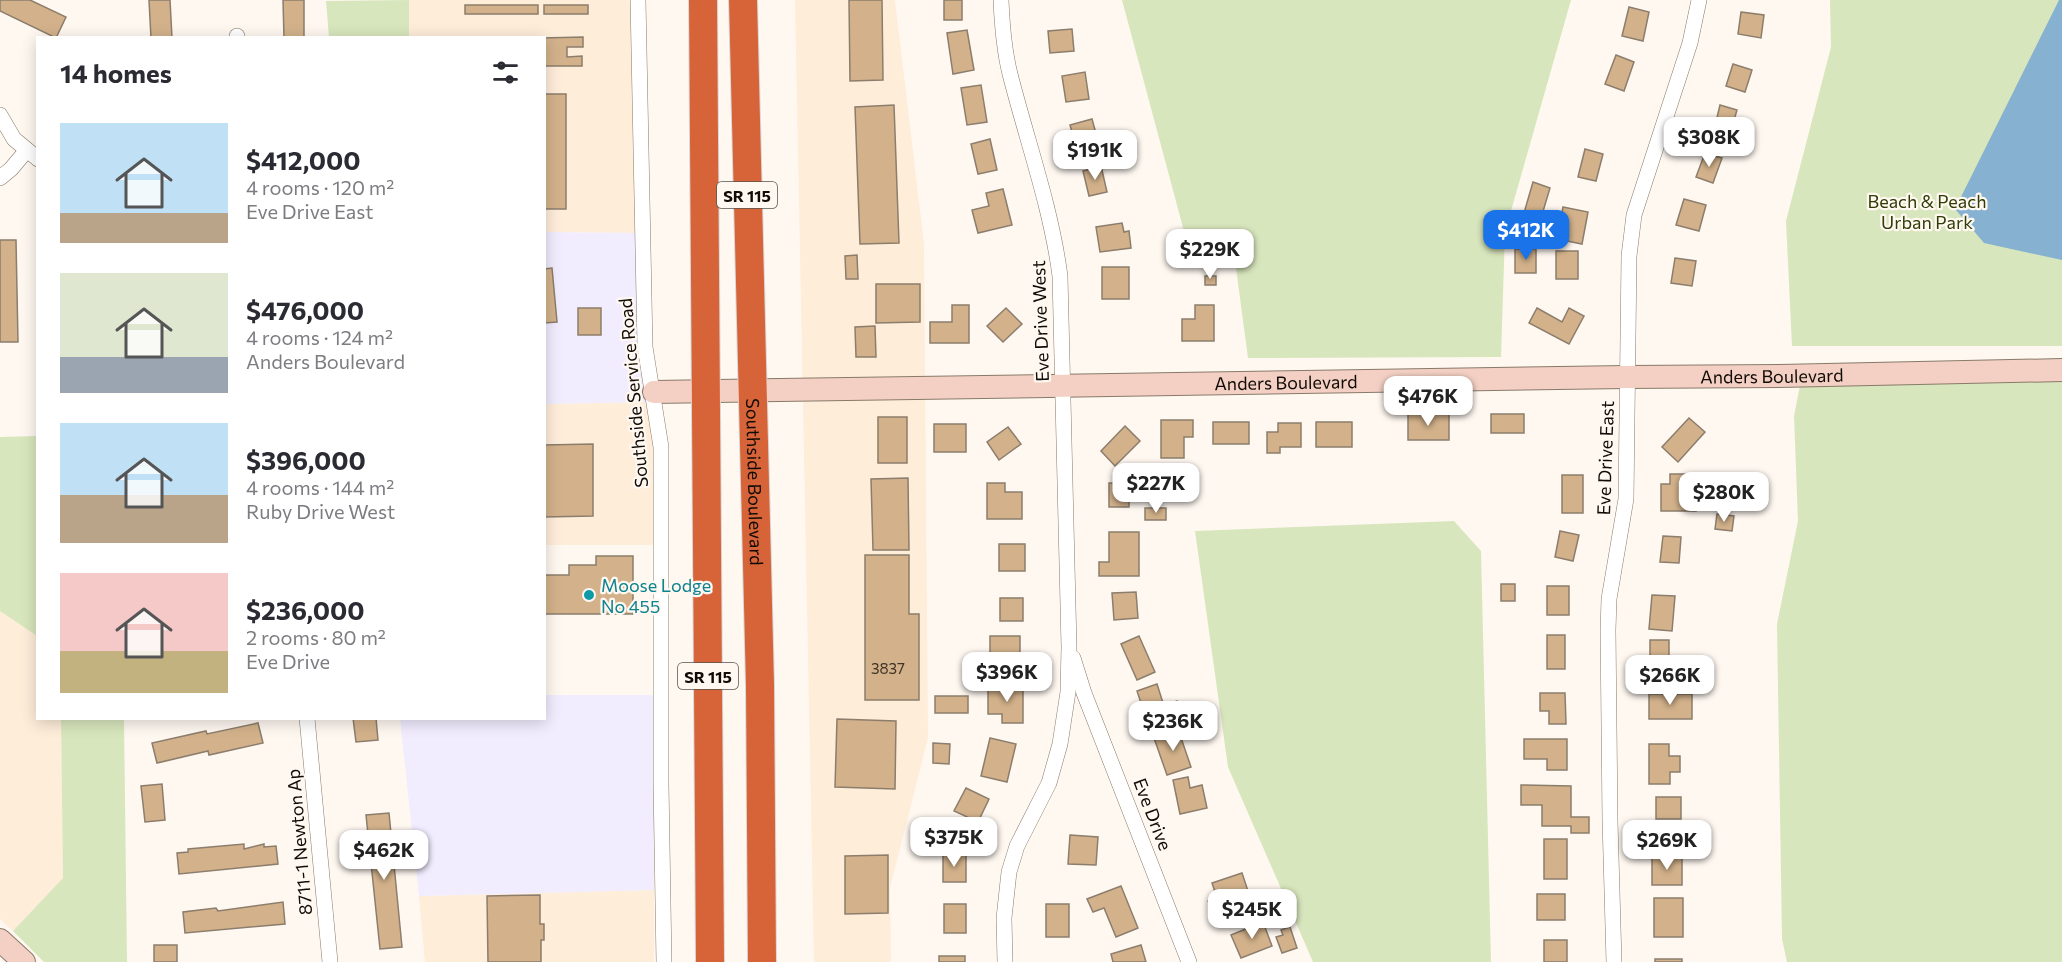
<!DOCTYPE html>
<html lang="en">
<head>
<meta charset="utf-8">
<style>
	:root { --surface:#fff; --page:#f2f2f3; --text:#2b2b33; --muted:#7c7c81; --accent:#1a73e8 }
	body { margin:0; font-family:Commissioner,sans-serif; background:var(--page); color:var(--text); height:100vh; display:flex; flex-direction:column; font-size:22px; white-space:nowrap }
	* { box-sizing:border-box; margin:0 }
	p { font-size:20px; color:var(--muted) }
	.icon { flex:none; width:33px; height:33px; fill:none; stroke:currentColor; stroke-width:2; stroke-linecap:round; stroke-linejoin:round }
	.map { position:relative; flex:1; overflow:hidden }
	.drawer { position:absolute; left:36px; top:36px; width:510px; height:684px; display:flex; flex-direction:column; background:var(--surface); border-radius:0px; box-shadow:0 3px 15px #0003 }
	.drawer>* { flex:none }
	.price { position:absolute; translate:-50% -51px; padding:0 14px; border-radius:12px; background:#fff; color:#222; font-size:20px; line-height:39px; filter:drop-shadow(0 2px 3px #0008) }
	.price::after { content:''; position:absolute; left:50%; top:36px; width:18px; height:14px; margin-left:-9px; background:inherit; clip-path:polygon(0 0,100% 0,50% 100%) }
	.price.selected { background:var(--accent); color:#fff }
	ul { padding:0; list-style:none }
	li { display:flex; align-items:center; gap:18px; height:150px; padding:0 24px }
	li span { display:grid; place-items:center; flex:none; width:168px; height:120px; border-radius:0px; color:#555 }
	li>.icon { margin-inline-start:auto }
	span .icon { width:72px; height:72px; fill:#fffc; stroke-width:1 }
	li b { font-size:26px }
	h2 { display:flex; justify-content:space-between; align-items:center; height:72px; padding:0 24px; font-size:26px }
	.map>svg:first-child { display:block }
	.built { fill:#feedd9 }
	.industrial { fill:#f1ecfe }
	.green { fill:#d8e6bd }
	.water { fill:#87b1d1 }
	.building { fill:#d3b28b; stroke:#8c7d6c; stroke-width:1.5 }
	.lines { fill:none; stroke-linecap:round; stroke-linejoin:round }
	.street-casing { stroke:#887a69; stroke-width:16 }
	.secondary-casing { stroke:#887a69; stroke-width:24 }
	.highway-casing { stroke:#d9d8d7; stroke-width:30 }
	.street { stroke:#fff; stroke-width:15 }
	.secondary { stroke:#f3d0c3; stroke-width:22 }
	.highway { stroke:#d76338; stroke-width:28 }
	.culture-dot { fill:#0f9aa8; stroke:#fff8f1; stroke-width:2 }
	.labels { text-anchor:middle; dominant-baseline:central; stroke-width:4.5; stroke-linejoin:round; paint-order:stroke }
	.number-label { font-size:15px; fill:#413527 }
	.shield { fill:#fff8f1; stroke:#58524c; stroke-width:1.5 }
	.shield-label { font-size:16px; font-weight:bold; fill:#100b06 }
	.park-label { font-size:18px; fill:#2f3c06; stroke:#fff8f1 }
	.street-label { font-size:18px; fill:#100b06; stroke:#fff8f1 }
	.culture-label { font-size:18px; fill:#0d838f; stroke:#fff8f1; text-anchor:start }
</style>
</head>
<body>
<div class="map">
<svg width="2062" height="962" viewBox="0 0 2062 962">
	<rect width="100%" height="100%" fill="#fff8f1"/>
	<g class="built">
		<polygon points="409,0 636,0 637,233 545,232 544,38 409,37"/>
		<polygon points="795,0 895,0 924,244 928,738 890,888 891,962 814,962"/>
		<polygon points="646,402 653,444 653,545 545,545 544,404"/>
		<polygon points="0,611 37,636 38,718 61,719 63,878 13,931 0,919"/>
		<polygon points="654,890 654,962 425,962 419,896"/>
	</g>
	<g class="industrial">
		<polygon points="544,232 637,233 646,402 545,404"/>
		<polygon points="545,695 654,695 654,890 419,896 400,719 544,718"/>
	</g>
	<g class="green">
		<polygon points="409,0 409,37 329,37 326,1"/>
		<polygon points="1122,0 1571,0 1505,232 1501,357 1248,358 1232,238 1185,235"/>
		<polygon points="1830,0 2062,0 2062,346 1792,346 1786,221 1831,47"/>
		<polygon points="2062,380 2062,962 1787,962 1782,939 1777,624 1798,521 1794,416 1800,385"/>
		<polygon points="37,436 38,436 37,636 0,611 0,437"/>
		<polygon points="1454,521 1481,551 1491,962 1313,962 1228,767 1195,531"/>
		<polygon points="61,719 124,719 127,962 44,962 13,931 63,878"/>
	</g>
	<polygon class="water" points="2059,0 2062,0 2062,260 1984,243 1955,209"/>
	<g class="building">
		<polygon points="0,0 30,0 66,17 56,38 0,11"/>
		<polygon points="149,0 170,0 172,38 151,38"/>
		<polygon points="283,0 304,0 304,38 284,38"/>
		<polygon points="849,0 882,0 883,80 850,81"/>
		<rect x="944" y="0" width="18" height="20"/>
		<rect x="465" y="5" width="73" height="9"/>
		<rect x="544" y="5" width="44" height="9"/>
		<polygon points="1629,7 1649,12 1643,41 1622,36"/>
		<polygon points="1741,12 1764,15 1761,38 1738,34"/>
		<polygon points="1072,29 1074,51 1050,53 1048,31"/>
		<polygon points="967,30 974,70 953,74 947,33"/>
		<polygon points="583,37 583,47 567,47 567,57 582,56 582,66 544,66 544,38 541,38"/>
		<polygon points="1616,55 1634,62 1624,91 1605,84"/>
		<polygon points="1733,64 1752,70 1745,92 1726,86"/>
		<polygon points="1085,72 1089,99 1066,102 1062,76"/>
		<polygon points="981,85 987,122 967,125 961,88"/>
		<rect x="544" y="94" width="22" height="115"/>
		<polygon points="894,105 899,243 860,244 855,107"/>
		<polygon points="1720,105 1737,110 1730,134 1714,130"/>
		<polygon points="1092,119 1097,137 1075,143 1070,125"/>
		<polygon points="990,139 997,170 978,174 971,144"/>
		<polygon points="1585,149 1603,154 1596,181 1578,177"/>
		<polygon points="1705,153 1722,158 1713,183 1696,177"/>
		<polygon points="1101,166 1107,192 1089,196 1083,171"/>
		<polygon points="1533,182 1550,188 1541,218 1524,213"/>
		<polygon points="1003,189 1012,225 978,233 972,210 989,206 986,193"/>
		<polygon points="1684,199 1706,205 1699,231 1676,225"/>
		<polygon points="1563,207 1588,212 1582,244 1557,239"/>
		<polygon points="1122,223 1124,232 1129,231 1131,248 1100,252 1096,227"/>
		<polygon points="0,240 16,240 18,342 0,342"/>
		<rect x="1515" y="249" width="21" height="24"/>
		<rect x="1556" y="251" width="22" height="28"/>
		<polygon points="857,255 858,279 846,279 845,256"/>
		<polygon points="1675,258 1696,261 1692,286 1671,283"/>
		<rect x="1102" y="267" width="27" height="32"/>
		<polygon points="552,268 557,322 544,323 544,269"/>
		<rect x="1205" y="276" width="11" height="9"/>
		<polygon points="876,284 920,284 920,322 876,323"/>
		<polygon points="952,305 969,305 969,343 930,343 930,322 952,322"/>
		<polygon points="1195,305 1214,305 1214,341 1182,341 1182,319 1195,319"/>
		<rect x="578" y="308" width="23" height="27"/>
		<polygon points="1006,308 1022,324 1003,342 987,326"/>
		<polygon points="1537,308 1562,322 1569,308 1584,316 1569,344 1529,323"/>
		<polygon points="875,326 876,357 856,357 855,327"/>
		<rect x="1408" y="414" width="41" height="26"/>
		<rect x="1491" y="414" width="33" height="19"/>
		<rect x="878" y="417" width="29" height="46"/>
		<polygon points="1689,418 1705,432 1678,462 1662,447"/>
		<polygon points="1161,420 1193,420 1193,437 1184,437 1184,458 1161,458"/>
		<rect x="1213" y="422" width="36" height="22"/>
		<rect x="1316" y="422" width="36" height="25"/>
		<polygon points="1278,423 1301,423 1301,447 1280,447 1280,453 1267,453 1267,432 1278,432"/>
		<rect x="934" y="424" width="32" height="28"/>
		<polygon points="1125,426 1140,441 1115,466 1101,451"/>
		<polygon points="1008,427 1021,444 999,460 987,442"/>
		<polygon points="593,444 593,516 544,517 544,445"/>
		<polygon points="1670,474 1707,474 1707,491 1696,491 1696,511 1661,511 1661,484 1670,484"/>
		<rect x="1562" y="475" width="21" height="38"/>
		<polygon points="908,478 909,550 873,550 871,479"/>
		<polygon points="987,483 1005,483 1005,492 1022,492 1022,519 987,519"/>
		<rect x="1109" y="483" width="20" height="24"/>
		<rect x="1145" y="508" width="21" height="12"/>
		<polygon points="1717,514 1734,516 1732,531 1715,529"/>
		<polygon points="1560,531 1579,535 1573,561 1555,557"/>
		<polygon points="1109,532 1139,532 1139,576 1099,576 1099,562 1109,562"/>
		<polygon points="1663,536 1681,537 1679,563 1660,562"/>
		<rect x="999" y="544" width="26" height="27"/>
		<polygon points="865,555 909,555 909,614 919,614 919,700 865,700"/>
		<polygon points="596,556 633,556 633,614 544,614 544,575 569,575 569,565 596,565"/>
		<rect x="1501" y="584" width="14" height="17"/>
		<rect x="1547" y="586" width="22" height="29"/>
		<polygon points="1136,592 1138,618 1114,620 1112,593"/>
		<polygon points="1652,595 1675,596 1672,631 1649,629"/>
		<rect x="1000" y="598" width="23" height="23"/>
		<rect x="1547" y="635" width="18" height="34"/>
		<rect x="990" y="636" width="30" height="35"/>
		<polygon points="1139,636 1155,672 1137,680 1121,644"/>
		<rect x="1650" y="640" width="19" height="30"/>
		<polygon points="1157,684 1164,706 1177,701 1183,719 1150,730 1137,691"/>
		<polygon points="988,686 1023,686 1023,723 1002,723 1002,714 988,714"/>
		<polygon points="1540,693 1565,693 1566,724 1549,724 1549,711 1540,711"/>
		<rect x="1649" y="694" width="43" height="25"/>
		<rect x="935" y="696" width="33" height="17"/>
		<polygon points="353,718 376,718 378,740 356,742"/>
		<polygon points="837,719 896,721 895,789 835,787"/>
		<polygon points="258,723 263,743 209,755 208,751 157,763 152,743 206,731 207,734"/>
		<polygon points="1178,729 1191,767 1167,775 1154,738"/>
		<polygon points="990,738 1016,744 1007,782 981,776"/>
		<polygon points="1524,739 1567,739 1567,770 1547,770 1547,759 1524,759"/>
		<polygon points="933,743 950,744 949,764 933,763"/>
		<polygon points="1649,744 1669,744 1669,756 1680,756 1680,772 1670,772 1670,784 1649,784"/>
		<polygon points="1188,777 1190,788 1202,785 1207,808 1180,814 1173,780"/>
		<polygon points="162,784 165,820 145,822 141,786"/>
		<polygon points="1521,785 1571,786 1571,817 1589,817 1589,833 1571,833 1571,826 1542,826 1542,805 1521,805"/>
		<polygon points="966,788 989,799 978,822 954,811"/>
		<rect x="1656" y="797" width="25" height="22"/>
		<polygon points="389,813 402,947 380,949 366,815"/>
		<polygon points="1070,835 1098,837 1096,865 1068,864"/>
		<rect x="1544" y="839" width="23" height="40"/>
		<polygon points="244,844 244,849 264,844 264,847 276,846 278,864 179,874 177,853 188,852 188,849"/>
		<polygon points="888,855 888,913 845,914 845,856"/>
		<rect x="943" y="855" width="23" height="27"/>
		<rect x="1652" y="857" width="30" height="28"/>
		<polygon points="1242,873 1253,906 1215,920 1208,901 1217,898 1212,883"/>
		<polygon points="1121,886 1138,928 1116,937 1104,908 1093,912 1087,899"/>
		<rect x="1537" y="894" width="28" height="26"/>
		<polygon points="540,895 540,924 544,924 544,940 541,940 541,962 488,962 487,896"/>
		<rect x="1654" y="898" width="29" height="39"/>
		<polygon points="283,902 285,924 185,933 183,912 216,908 218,911"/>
		<rect x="944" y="904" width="22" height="29"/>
		<rect x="1046" y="904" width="23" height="33"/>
		<polygon points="1263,922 1272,946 1241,958 1231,935"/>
		<polygon points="1290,927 1297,948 1282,953 1276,937 1283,935 1281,930"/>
		<rect x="1544" y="940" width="23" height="22"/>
		<rect x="154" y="945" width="23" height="17"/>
		<polygon points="1141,945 1146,962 1113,962 1111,954"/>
		<rect x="939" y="956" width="26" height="6"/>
		<rect x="1655" y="959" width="27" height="3"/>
	</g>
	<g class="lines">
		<g class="street-casing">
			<g id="street">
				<polyline points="638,0 645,347 661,447 661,784 664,962"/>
				<path d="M1001,0C1002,24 1004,50 1010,74C1027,141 1051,207 1060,276L1069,647L1068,692L1060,744L1049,783L1017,846L1009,872L1004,918L1005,962"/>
				<polyline points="237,36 237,38"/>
				<polyline points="0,115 14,139 38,159"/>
				<polyline points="0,178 11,169 27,150"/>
				<polyline points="1073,658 1084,693 1189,962"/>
				<polyline points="307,718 330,962"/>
				<polyline points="1614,962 1610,820 1608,630 1609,599 1626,499 1629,256 1634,215 1690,43 1699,0"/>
			</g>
		</g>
		<g class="secondary-casing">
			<g id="secondary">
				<path id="s1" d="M654,392L1626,377L1779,376L2062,370"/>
				<polyline points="0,940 24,962"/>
			</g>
		</g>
		<g class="highway-casing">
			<g id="highway">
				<polyline points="703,0 710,962"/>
				<path id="s2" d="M743,0L760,685L762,962"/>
			</g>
		</g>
		<use href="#street" class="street"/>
		<use href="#secondary" class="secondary"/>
		<use href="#highway" class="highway"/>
	</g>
	<circle class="culture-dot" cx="589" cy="595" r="6"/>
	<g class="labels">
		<g class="number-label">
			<text x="888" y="668">3837</text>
		</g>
		<g class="shield">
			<rect x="717" y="182" width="60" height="26" rx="4.5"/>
			<rect x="678" y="663" width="60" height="26" rx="4.5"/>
		</g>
		<g class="shield-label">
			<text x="747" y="195">SR 115</text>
			<text x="708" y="676">SR 115</text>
		</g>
		<g class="park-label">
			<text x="1927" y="201">Beach &amp; Peach<tspan x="1927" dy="21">Urban Park</tspan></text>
		</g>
		<g class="street-label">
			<text transform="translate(1040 321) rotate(-92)">Eve Drive West</text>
			<text stroke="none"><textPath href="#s1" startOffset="1118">Anders Boulevard</textPath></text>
			<text stroke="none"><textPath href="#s1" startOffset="632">Anders Boulevard</textPath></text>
			<text transform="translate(633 393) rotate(-95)">Southside Service Road</text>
			<text transform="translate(1605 458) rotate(-88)">Eve Drive East</text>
			<text stroke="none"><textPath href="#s2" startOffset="482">Southside Boulevard</textPath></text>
			<text transform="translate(1153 814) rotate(69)">Eve Drive</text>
			<text transform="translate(299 842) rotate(-95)">8711-1 Newton Ap</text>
		</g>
		<g class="culture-label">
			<text x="601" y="585">Moose Lodge<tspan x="601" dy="21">No 455</tspan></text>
		</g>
	</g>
</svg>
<b class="price" style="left:1709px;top:168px">$308K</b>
<b class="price" style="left:1095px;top:181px">$191K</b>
<b class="price selected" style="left:1526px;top:261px">$412K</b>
<b class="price" style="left:1210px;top:280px">$229K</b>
<b class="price" style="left:1428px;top:427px">$476K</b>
<b class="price" style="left:1156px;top:514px">$227K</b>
<b class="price" style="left:1724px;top:523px">$280K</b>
<b class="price" style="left:1007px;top:703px">$396K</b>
<b class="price" style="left:1670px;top:706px">$266K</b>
<b class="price" style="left:1173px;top:752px">$236K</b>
<b class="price" style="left:954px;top:868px">$375K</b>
<b class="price" style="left:1667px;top:871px">$269K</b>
<b class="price" style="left:384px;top:881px">$462K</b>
<b class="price" style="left:1252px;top:940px">$245K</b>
<section class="drawer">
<h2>14 homes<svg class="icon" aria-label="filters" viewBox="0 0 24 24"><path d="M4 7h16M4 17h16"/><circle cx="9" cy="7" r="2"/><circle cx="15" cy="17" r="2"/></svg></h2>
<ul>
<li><span style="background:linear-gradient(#bfe0f5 75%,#b9a48a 0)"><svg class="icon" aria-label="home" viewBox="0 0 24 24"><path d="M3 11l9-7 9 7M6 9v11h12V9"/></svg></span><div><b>$412,000</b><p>4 rooms · 120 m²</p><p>Eve Drive East</p></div></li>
<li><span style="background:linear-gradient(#dfe7d0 70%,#9aa5b1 0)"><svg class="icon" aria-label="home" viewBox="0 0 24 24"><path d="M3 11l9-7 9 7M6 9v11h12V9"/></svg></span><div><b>$476,000</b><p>4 rooms · 124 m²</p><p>Anders Boulevard</p></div></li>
<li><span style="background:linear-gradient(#bfe0f5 60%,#b9a48a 0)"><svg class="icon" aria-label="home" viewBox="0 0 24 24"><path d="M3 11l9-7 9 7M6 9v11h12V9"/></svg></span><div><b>$396,000</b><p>4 rooms · 144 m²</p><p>Ruby Drive West</p></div></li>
<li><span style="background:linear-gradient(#f6c9c9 65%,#c2b280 0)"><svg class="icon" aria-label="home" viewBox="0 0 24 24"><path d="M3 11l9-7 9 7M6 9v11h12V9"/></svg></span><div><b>$236,000</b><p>2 rooms · 80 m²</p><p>Eve Drive</p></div></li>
</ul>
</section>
</div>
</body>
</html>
